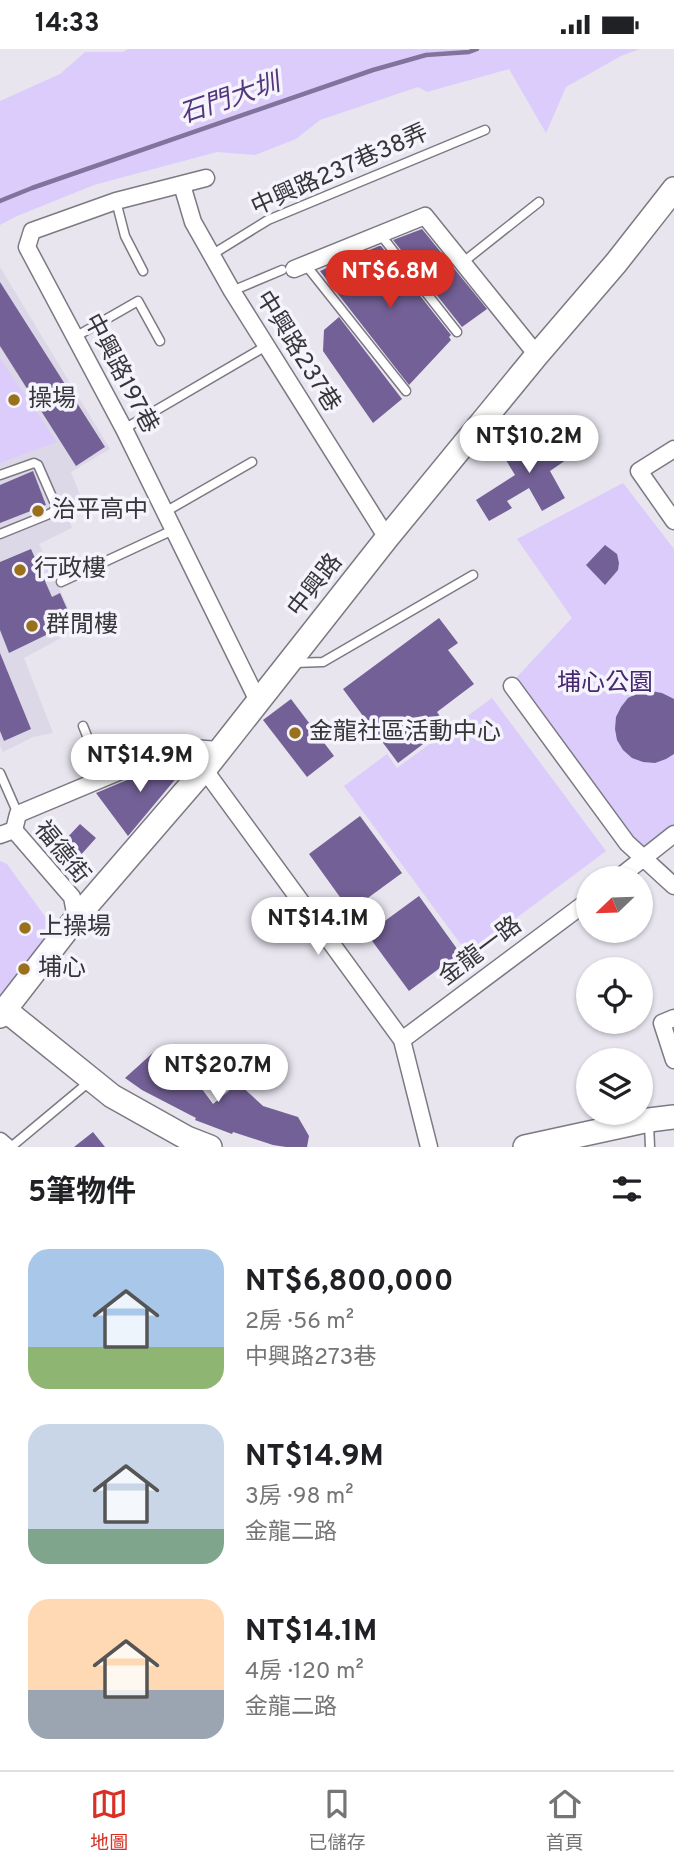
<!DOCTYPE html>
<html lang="zh-TW">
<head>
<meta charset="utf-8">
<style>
	:root { --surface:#fff; --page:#f6f6f6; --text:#202124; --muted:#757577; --line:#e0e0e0; --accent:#d93025 }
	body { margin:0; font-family:Overpass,"Noto Sans TC",sans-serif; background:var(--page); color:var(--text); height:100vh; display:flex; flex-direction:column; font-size:26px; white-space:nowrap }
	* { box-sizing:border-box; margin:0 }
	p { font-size:23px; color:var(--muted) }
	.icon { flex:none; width:38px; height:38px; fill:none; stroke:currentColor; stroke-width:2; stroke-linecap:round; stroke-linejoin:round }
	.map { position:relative; height:1098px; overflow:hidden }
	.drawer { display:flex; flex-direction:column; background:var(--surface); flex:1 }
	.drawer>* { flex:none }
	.needle { width:46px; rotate:247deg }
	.controls { position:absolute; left:576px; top:817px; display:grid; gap:14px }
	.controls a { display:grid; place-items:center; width:77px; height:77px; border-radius:50%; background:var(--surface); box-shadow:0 2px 5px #0004; font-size:35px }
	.price { position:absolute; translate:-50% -60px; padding:0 16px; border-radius:24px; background:#fff; color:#222; font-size:23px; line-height:46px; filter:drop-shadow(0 2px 4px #0008) }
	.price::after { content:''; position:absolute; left:50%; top:42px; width:21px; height:16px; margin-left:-10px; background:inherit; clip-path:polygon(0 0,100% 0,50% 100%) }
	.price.on { background:var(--accent); color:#fff }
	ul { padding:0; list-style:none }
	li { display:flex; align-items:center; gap:21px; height:175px; padding:0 28px }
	li span { display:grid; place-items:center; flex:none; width:196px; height:140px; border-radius:21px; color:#555 }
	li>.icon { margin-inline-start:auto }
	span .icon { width:84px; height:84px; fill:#fffc; stroke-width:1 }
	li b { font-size:30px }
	h2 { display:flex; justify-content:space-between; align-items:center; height:84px; padding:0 28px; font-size:30px }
	.status { display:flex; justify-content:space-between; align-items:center; height:49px; padding:0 35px; background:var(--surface); direction:ltr }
	.status svg { height:19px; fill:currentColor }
	.dock { display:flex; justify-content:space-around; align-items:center; height:98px; border-top:2px solid var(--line); background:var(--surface); font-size:19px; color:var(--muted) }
	.dock a { display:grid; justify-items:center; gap:4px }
	.dock .on { color:var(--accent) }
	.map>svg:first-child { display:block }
	.built { fill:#ddd8e8 }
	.green { fill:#dbccfb }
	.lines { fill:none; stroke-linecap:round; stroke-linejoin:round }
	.stream { stroke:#81739c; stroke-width:4.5 }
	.building { fill:#736096 }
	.lane-casing { stroke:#7c7982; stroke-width:11 }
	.street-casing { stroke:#7c7982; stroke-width:19 }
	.secondary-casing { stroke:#7c7982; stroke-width:26 }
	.lane { stroke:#fff; stroke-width:8 }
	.street { stroke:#fff; stroke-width:16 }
	.secondary { stroke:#fff; stroke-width:23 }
	.poi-dot { fill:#99701c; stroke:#f5f3fc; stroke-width:2.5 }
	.labels { text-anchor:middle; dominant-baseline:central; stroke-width:7; stroke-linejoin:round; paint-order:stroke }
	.street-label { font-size:24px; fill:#373639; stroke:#f5f3fc }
	.poi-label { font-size:24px; fill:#373639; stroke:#f5f3fc; text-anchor:start }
	.park-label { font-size:24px; fill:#45286e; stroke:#f5f3fc }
	.water-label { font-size:26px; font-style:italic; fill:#53367d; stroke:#f5f3fc }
</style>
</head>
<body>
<div class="status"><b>14:33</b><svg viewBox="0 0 49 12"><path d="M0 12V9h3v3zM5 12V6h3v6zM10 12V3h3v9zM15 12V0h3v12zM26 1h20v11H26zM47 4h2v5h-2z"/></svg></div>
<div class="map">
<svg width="674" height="1098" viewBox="0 0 674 1098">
	<rect width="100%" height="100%" fill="#e8e5ef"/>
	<polygon class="built" points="0,218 110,400 71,423 85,458 68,466 72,479 39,495 78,580 24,609 53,684 33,688 3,703 0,697"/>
	<g class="green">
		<polygon points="128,0 640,0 621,7 566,38 546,84 509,20 427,43 418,38 320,71 296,90 255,106 217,103 94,136 17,167 0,176 0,52 60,25 85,3 123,3"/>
		<polygon points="0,309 57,393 0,414"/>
		<polygon points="623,434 674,500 674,778 640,804 516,629 572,569 517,490"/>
		<polygon points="492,649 606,802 468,905 344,737 387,705 397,719"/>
		<polygon points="0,812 7,815 49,873 49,884 0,947"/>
	</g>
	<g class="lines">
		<polyline class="stream" points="0,152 32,139 373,21 426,6 469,3 477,0"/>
	</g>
	<g class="building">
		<polygon points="422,180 487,260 462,278 393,191"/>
		<polygon points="379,197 381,197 451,286 449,288 451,291 409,336 320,222"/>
		<polygon points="0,233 105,398 76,417 0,297"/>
		<polygon points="339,268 402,350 373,374 323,302 324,281"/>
		<polygon points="566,384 579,402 550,422 565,449 542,462 529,439 507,452 512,459 489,472 476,451 515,426 498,398 508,392 512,397 528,387 538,403"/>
		<polygon points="33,422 46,456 0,474 0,436"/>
		<polygon points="605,496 617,505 619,514 618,521 605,536 586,516"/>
		<polygon points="31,500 52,548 60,544 73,573 9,604 0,581 0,513"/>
		<polygon points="439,569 458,594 448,601 474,635 437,663 447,677 398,714 343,640"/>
		<polygon points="0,604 31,680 4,692 0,682"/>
		<polygon points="651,642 662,644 674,650 674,705 666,710 655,714 643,713 632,709 623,701 617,691 615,680 616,668 621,658 628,649 638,644"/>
		<polygon points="291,650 334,707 307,728 263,671"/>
		<polygon points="180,709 188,717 178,727 128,787 96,744"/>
		<polygon points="360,767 402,824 350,862 309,805"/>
		<polygon points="80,775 96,789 70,818 42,792 55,780 65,791"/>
		<polygon points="419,847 460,904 409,942 367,885"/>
		<polygon points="156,1001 173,1015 180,1010 213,1055 238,1034 263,1057 298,1068 309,1087 307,1098 286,1098 273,1096 233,1083 232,1085 195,1071 196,1069 142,1041 125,1029"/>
		<polygon points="93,1083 105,1098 74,1098"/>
	</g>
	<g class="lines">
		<g class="lane-casing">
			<g id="lane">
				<polyline points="116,152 125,187 143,222"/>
				<polyline points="380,185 457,283"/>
				<polyline points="213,205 268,171 485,81"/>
				<polyline points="462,214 539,153"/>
				<polyline points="305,215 406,342"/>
				<polyline points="232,242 282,221"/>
				<polyline points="75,288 138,252 160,292"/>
				<polyline points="124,380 266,297"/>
				<polyline points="0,426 34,414 38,416 56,457 53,463 47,466 0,485"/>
				<polyline points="165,463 252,413"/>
				<polyline points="61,533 173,481"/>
				<polyline points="294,614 323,613 473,526"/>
				<polyline points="83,677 104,729"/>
				<polyline points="0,724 18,765"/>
				<polyline points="649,1074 650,1098"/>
				<polyline points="11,1098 89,1033"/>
			</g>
		</g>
		<g class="street-casing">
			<g id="street">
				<polyline points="206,129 116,152 32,182 27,198 124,380 258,652"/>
				<polyline points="182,136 193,173 232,242 387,489"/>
				<polyline points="294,220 425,167 537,306"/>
				<polyline points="674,400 639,422 674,472"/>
				<polyline points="512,637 627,794 674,837"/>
				<polyline points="204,720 402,991 429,1098"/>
				<polyline points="14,781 18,765 178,698 219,701"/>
				<polyline points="0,786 14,781 72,848 76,869"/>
				<polyline points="617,830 674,785"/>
				<polyline points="674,969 662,974 674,1011"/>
				<polyline points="402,991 588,852"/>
				<polyline points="0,1092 7,1098"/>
			</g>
		</g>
		<g class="secondary-casing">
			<g id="secondary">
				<polyline points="4,960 112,1047 187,1089 210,1098"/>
				<polyline points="0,967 76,869 209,715 387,489 537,306 616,214 674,140"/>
				<polyline points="525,1098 649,1071 674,1068"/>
			</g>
		</g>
		<use href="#lane" class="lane"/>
		<use href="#street" class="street"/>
		<use href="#secondary" class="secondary"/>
	</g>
	<g class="poi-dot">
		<circle cx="14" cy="351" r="7"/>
		<circle cx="38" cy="462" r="7"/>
		<circle cx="20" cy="521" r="7"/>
		<circle cx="32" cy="577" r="7"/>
		<circle cx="295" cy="684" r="7"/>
		<circle cx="25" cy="879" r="7"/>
		<circle cx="24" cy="920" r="7"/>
	</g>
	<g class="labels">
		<g class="street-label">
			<text transform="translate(340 122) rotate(-24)">中興路237巷38弄</text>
			<text transform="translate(297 303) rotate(58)">中興路237巷</text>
			<text transform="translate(120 325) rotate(62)">中興路197巷</text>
			<text transform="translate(316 537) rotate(-52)">中興路</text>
			<text transform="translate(61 804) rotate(51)">福德街</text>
			<text transform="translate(481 903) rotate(-37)">金龍一路</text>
		</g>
		<g class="poi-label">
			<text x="28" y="351">操場</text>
			<text x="52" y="462">治平高中</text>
			<text x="34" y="521">行政樓</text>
			<text x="46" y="577">群閒樓</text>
			<text x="309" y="684">金龍社區活動中心</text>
			<text x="39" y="879">上操場</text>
			<text x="38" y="920">埔心</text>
		</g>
		<g class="park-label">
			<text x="605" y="635">埔心公園</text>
		</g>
		<g class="water-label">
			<text transform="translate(230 51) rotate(-19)">石門大圳</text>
		</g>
	</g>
</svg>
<div class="controls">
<a><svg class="needle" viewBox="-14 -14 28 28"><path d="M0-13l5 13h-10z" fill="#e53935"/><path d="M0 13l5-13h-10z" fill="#757577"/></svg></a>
<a><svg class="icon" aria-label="locate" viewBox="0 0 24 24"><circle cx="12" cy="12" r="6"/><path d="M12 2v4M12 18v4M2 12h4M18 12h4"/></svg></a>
<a><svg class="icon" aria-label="layers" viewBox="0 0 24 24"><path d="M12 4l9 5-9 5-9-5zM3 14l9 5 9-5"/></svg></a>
</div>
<b class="price on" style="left:390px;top:261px">NT$6.8M</b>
<b class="price" style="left:529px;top:426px">NT$10.2M</b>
<b class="price" style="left:140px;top:745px">NT$14.9M</b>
<b class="price" style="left:318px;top:908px">NT$14.1M</b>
<b class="price" style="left:218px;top:1055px">NT$20.7M</b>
</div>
<section class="drawer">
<h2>5筆物件<svg class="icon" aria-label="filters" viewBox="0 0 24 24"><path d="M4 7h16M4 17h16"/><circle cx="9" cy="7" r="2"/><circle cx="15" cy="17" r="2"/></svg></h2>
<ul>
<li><span style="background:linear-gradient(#a9c7e8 70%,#8fb573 0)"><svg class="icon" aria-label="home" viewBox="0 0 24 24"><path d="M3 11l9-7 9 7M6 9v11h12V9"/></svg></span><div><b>NT$6,800,000</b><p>2房 · 56 m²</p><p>中興路273巷</p></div></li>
<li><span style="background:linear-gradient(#c9d6e8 75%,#7fa58c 0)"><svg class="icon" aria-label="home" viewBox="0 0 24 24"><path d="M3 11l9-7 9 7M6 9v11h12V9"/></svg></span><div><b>NT$14.9M</b><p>3房 · 98 m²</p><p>金龍二路</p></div></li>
<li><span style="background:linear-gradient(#ffd9b3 65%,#9aa5b1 0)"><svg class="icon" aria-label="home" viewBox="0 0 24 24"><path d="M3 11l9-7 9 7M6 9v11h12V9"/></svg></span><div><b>NT$14.1M</b><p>4房 · 120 m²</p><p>金龍二路</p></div></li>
</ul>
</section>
<nav class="dock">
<a class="on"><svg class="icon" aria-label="map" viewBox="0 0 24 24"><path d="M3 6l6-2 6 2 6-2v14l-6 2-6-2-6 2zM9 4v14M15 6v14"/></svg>地圖</a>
<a><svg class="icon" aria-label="saved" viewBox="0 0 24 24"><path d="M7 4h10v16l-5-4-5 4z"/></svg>已儲存</a>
<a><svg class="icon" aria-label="home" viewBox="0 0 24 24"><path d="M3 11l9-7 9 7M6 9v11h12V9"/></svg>首頁</a>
</nav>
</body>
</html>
